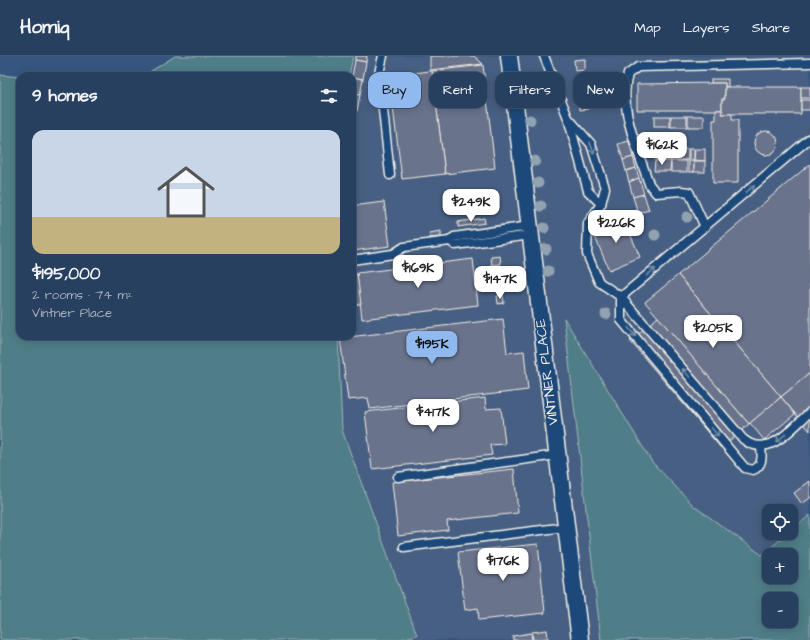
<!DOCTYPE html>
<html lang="en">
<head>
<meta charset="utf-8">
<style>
	:root { --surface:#28405f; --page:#344b68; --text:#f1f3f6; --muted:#a5afbd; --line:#445974; --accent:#90b9f0 }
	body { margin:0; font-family:"Architects Daughter",sans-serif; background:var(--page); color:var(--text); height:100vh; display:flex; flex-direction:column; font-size:15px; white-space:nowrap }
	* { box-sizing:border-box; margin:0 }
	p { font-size:13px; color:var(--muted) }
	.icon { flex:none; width:22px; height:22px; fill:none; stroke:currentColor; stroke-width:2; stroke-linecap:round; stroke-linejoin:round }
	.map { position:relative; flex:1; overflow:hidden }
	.details { position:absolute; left:16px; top:16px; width:340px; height:268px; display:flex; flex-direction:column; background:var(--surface); border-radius:12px; box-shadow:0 2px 10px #0003,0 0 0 1px var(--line) }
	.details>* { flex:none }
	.hud { position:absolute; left:368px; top:16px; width:380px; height:36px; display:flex; gap:8px }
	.controls { position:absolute; left:762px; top:448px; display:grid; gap:8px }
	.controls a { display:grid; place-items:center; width:36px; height:36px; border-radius:8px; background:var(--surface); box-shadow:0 2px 10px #0003,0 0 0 1px var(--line); font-size:20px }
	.price { position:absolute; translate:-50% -34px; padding:0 9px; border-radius:8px; background:#fff; color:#222; font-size:13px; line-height:26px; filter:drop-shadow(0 1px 2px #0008) }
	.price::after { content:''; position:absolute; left:50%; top:24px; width:12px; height:9px; margin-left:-6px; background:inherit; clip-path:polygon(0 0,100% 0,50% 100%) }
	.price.selected { background:var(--accent); color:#111 }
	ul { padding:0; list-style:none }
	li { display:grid; align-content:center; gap:8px; height:212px; padding:0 16px }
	li span { display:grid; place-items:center; height:124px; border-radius:12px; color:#555 }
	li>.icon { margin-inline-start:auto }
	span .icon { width:72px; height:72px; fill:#fffc; stroke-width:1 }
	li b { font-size:17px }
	h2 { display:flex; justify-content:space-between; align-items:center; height:48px; padding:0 16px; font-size:17px }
	.pill { padding:0 14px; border-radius:12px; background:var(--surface); box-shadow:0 2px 10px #0003,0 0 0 1px var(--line); font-size:14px; line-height:36px }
	.pill.selected { background:var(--accent); color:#111 }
	header { display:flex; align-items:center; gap:24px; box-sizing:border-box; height:56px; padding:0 20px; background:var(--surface); border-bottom:1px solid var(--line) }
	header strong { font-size:19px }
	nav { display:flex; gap:22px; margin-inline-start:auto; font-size:14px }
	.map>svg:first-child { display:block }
	.built { fill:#465f83 }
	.green { fill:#507e88; stroke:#a2b8b8; fill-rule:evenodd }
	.building { fill:#6b738c; stroke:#f4f1e8 }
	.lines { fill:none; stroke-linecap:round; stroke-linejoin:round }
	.lane-casing { stroke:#f4f1e8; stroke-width:11 }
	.street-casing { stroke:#f4f1e8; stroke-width:19 }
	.lane { stroke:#1f4a7a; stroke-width:8 }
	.street { stroke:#1f4a7a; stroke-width:16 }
	.tree { fill:#91a2b1 }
	.oneway { stroke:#748da6 }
	.labels { text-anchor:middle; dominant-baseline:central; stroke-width:3; stroke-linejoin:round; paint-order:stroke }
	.street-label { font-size:14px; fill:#f4f1e8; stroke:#1f4a7a }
</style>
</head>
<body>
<header>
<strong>Homiq</strong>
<nav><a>Map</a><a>Layers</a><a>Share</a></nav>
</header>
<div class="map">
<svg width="810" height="584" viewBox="0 0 810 584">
	<rect width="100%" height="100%" fill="#36567f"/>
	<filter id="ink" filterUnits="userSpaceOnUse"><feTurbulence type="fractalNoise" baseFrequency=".025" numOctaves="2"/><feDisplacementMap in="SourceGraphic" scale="8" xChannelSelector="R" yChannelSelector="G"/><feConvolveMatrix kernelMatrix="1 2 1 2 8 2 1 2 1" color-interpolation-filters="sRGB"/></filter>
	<g filter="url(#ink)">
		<polygon class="built" points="353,0 810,0 810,459 791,475 791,455 769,455 769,477 788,477 762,499 694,450 652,406 565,263 601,584 397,584 417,579 342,374 338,280 352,280 352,20 349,20"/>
		<g class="green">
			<polygon points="175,0 353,0 349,20 143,20"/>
			<polygon points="0,19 20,21 20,280 338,280 342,374 417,579 397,584 0,584"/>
			<path d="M564,262L652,406L694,450L762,499L788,477H791V475L810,459V584H601ZM769,499H791V521H769ZM769,543H791V565H769Z"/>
		</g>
		<g class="building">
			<polygon points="356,0 367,0 366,6 355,4"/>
			<polygon points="430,0 474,0 483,8 430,14"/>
			<polygon points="585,3 585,14 575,15 574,4"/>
			<polygon points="355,4 366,6 363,23 352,21"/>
			<polygon points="483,9 495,112 445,118 432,15"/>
			<polygon points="430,15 432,15 445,118 402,123 389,20"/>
			<polygon points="352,21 363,23 360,39 352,37"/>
			<polygon points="711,23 728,23 728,31 725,31 725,27 711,27"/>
			<polygon points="584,24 585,30 576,31 576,25"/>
			<polygon points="725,27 725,43 722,43 722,54 637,54 637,28"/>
			<polygon points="585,30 586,35 577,37 576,31"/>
			<polygon points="725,31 801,31 801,58 722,58 722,43 725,43"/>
			<rect x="801" y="31" width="9" height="11"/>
			<polygon points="586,35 586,41 578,43 577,37"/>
			<polygon points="352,37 360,39 357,55 352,54"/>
			<polygon points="586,41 587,47 579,48 578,43"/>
			<rect x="801" y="44" width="9" height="10"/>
			<polygon points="587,47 588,53 580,54 579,48"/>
			<polygon points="716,54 722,54 722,58 732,58 732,64 738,64 738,127 713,127 713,64 716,64"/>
			<rect x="654" y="60" width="16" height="11"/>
			<rect x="671" y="60" width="16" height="11"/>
			<rect x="688" y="60" width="16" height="11"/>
			<circle cx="766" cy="87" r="12"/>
			<polygon points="629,85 633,101 623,104 618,88"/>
			<rect x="655" y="93" width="16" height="11"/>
			<polygon points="672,93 688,93 688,104 671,104"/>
			<rect x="689" y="93" width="5" height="11"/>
			<polygon points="695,93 705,93 705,105 694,104"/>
			<polygon points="633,101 636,112 626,115 623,104"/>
			<polygon points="655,105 671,105 670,115 654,115"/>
			<rect x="671" y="105" width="16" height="11"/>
			<rect x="689" y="105" width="5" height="11"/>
			<rect x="694" y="105" width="11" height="11"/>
			<polygon points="810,108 810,317 781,341 678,219"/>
			<polygon points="636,112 639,122 629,126 626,115"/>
			<polygon points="639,122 644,138 633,141 629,126"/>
			<polygon points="644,138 649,154 638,157 633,141"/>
			<polygon points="384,146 390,190 352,195 352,150"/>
			<polygon points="623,161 640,201 609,214 592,174"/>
			<polygon points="484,162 485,167 458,171 458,166"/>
			<polygon points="441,175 441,181 430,182 429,177"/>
			<polygon points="500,200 501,208 492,209 491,201"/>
			<polygon points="473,203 478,249 362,263 357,217"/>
			<polygon points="357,218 361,248 352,249 352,219"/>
			<polygon points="678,219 781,341 749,368 645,246"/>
			<polygon points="503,239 504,247 498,248 497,240"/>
			<polygon points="658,261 749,368 721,392 630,285"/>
			<polygon points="503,263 507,297 524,295 528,334 370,353 368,342 348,344 340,282"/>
			<polygon points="810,317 810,375 781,341"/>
			<polygon points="781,341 795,358 764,384 750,367"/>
			<polygon points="485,342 486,353 501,352 505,388 490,389 492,399 372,413 365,356"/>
			<polygon points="514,413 518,457 447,465 448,474 398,480 392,426"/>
			<polygon points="810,425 810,442 802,448 794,437"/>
			<polygon points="538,488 545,557 479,564 478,552 465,554 458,496"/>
			<polygon points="547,574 548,582 533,584 532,576"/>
			<polygon points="531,577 532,584 513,584 513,580"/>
		</g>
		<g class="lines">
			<g class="lane-casing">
				<g id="lane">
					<polyline points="383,0 379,17 390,119"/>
					<polyline points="544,0 568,62 588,135 601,148"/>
					<path d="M568,62L591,88L605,132L601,148L588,167L587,198L599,226L621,241L743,383C768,404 792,372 810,356"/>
					<path d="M705,171L689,136L681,135L656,137L649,128C638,94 618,52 628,18L638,11L810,7"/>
					<polyline points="450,185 454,181 530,170"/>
					<polyline points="352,204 393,198 404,191 450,185 455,189 531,179"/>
					<path d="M621,241V264L745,412L753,414C763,410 762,400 761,391"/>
					<polyline points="621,241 810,82"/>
					<polyline points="398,421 557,399"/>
					<polyline points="404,491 566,471"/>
				</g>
			</g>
			<g class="street-casing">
				<polyline id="street" points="509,0 580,584"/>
			</g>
			<use href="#lane" class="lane"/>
			<use href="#street" class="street"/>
		</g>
		<g class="tree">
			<circle cx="528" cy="41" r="5.5"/>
			<circle cx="530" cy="64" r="5.5"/>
			<circle cx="535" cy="105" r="5.5"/>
			<circle cx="538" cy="127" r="5.5"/>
			<circle cx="541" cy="150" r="5.5"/>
			<circle cx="687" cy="161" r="5.5"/>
			<circle cx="544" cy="172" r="5.5"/>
			<circle cx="655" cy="179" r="5.5"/>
			<circle cx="546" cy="193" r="5.5"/>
			<circle cx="548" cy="215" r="5.5"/>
			<circle cx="606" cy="258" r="5.5"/>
		</g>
		<defs><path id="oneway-shaft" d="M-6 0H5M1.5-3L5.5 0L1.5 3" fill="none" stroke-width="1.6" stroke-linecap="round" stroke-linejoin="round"/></defs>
		<g class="oneway">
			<use href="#oneway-shaft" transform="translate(592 92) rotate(69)"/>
			<use href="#oneway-shaft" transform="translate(750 133) rotate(-40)"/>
			<use href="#oneway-shaft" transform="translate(651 216) rotate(-40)"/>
			<use href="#oneway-shaft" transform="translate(632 276) rotate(50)"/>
			<use href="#oneway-shaft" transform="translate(686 317) rotate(-131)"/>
			<use href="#oneway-shaft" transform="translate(715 376) rotate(50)"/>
			<use href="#oneway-shaft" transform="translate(781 382) rotate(138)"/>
		</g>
	</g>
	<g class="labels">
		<g class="street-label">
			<text transform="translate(547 316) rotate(-97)">VINTNER PLACE</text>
		</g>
	</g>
</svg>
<div class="controls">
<a><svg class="icon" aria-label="locate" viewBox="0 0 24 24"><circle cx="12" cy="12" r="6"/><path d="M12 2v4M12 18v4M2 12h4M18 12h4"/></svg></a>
<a>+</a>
<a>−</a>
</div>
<b class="price" style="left:662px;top:110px">$162K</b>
<b class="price" style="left:471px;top:167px">$249K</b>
<b class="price" style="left:616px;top:188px">$226K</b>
<b class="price" style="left:418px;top:233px">$169K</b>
<b class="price" style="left:500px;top:244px">$147K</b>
<b class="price" style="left:713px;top:293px">$205K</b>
<b class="price selected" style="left:432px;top:309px">$195K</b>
<b class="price" style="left:433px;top:377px">$417K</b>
<b class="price" style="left:503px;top:526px">$176K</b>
<div class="hud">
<a class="pill selected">Buy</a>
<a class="pill">Rent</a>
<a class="pill">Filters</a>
<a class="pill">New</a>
</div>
<section class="details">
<h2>9 homes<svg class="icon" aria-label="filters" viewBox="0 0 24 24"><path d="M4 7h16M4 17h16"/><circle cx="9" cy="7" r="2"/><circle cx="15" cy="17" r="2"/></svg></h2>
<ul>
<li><span style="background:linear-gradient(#c9d6e8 70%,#c2b280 0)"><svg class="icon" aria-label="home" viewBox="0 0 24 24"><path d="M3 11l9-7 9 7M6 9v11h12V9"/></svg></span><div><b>$195,000</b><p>2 rooms · 74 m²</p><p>Vintner Place</p></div></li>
</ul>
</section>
</div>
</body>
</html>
